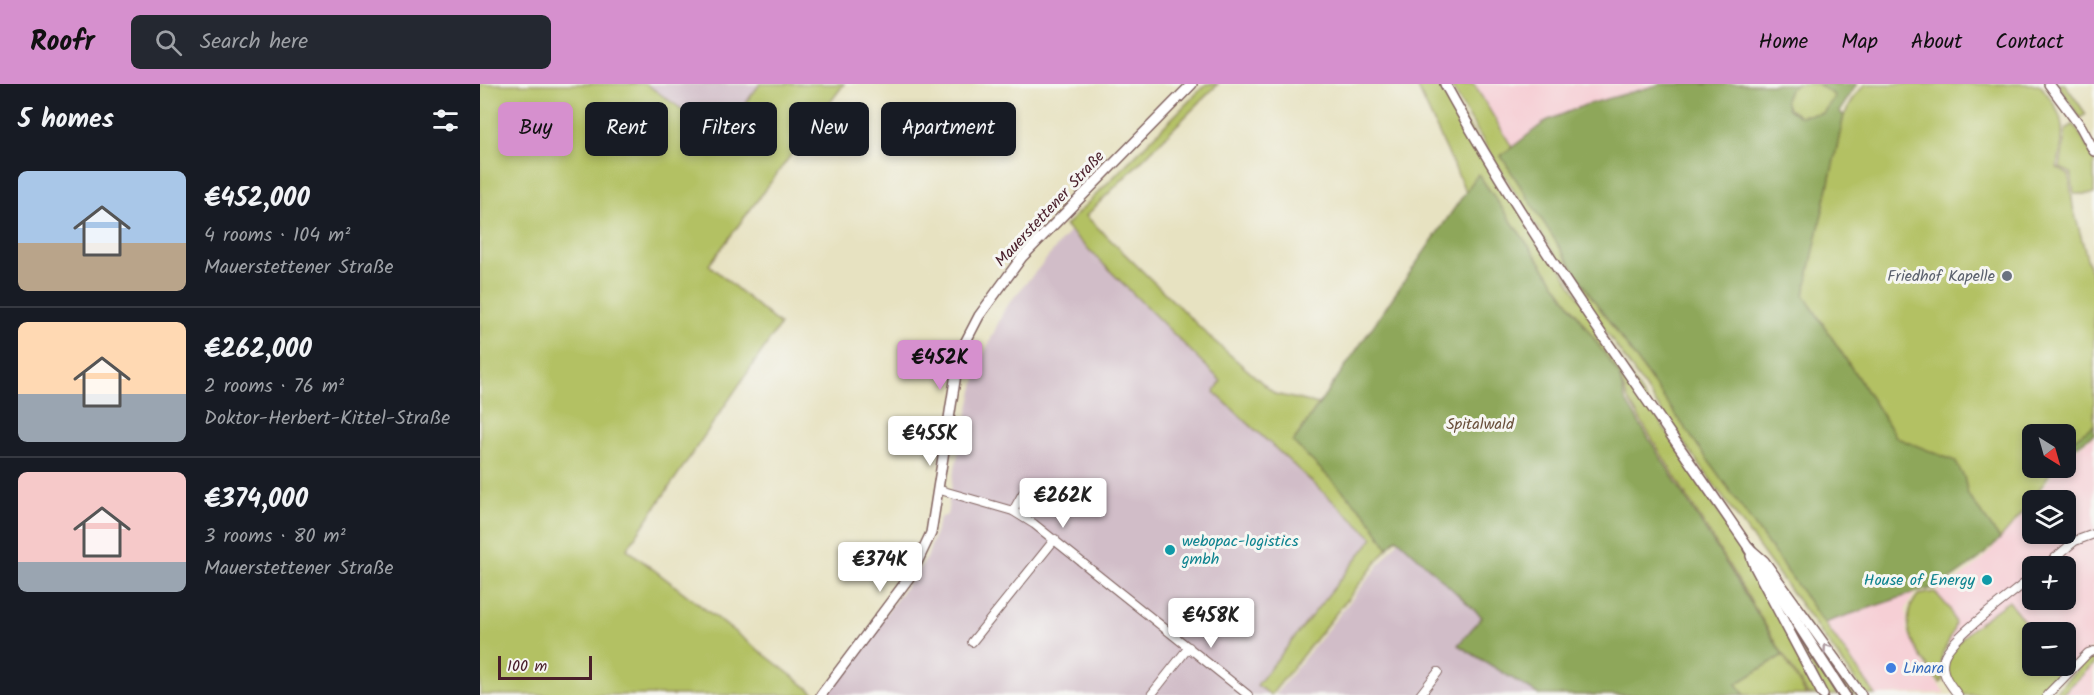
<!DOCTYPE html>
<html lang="en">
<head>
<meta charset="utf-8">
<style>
	:root { --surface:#171b24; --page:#242831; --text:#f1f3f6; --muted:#9ea1a6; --line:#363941; --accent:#d690ce }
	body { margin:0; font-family:Kalam,sans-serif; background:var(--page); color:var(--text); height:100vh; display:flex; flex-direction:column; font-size:22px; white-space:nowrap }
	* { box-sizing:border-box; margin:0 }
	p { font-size:20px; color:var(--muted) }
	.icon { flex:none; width:33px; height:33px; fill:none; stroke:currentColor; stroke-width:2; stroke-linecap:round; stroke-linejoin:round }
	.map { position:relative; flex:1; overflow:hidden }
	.details { display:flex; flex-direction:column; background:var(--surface); width:480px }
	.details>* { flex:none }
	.guide { position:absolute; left:18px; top:18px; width:570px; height:54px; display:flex; gap:12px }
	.needle { width:39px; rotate:143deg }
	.tools { position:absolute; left:1542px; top:340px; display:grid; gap:12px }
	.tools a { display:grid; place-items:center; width:54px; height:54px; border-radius:9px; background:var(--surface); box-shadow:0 3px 9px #0003; font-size:30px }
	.scale { position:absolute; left:18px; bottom:15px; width:94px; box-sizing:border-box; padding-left:6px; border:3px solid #4a1f2b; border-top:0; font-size:16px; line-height:21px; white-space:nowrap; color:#4a1f2b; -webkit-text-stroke:4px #f6f6f2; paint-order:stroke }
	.price { position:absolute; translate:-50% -51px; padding:0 14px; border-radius:6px; background:#fff; color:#222; font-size:20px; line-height:39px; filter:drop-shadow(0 2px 3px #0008) }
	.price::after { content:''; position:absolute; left:50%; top:36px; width:18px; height:14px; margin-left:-9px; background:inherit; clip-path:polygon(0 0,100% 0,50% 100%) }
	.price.current { background:var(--accent); color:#111 }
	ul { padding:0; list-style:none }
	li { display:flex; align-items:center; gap:18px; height:150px; padding:0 18px }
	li+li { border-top:2px solid var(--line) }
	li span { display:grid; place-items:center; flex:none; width:168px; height:120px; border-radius:9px; color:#555 }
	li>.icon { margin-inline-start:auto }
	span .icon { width:72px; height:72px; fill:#fffc; stroke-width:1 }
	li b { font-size:26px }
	h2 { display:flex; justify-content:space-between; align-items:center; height:72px; padding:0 18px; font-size:26px }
	.pill { padding:0 21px; border-radius:9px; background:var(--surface); box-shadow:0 3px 9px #0003; font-size:21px; line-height:54px }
	.pill.current { background:var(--accent); color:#111 }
	header { display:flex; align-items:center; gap:36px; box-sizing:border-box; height:84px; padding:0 30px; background:var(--accent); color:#111 }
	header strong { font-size:28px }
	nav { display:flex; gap:33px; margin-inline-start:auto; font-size:21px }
	.search { width:420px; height:54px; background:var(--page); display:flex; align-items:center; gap:15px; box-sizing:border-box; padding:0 21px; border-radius:9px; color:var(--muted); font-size:22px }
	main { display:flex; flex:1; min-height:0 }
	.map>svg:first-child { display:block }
	.built { fill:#f6cfd5; fill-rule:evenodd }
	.industrial { fill:#d1bdc8 }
	.green { fill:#b3c164; stroke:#7e7048; stroke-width:1.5 }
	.forest { fill:#8ea75a; stroke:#6c6342; stroke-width:1.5 }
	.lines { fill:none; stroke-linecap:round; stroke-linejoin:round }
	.minor-casing { stroke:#816360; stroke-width:10 }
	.major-casing { stroke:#816360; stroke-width:12 }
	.highway-casing { stroke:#816360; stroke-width:14 }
	.minor { stroke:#fff; stroke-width:8 }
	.major { stroke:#fff; stroke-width:9 }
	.highway { stroke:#fff; stroke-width:10 }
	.oneway { stroke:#ae9aa0 }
	.worship-dot { fill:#6b7280; stroke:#f6f6f2; stroke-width:2 }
	.culture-dot { fill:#0f9aa8; stroke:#f6f6f2; stroke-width:2 }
	.shop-dot { fill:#3f7fe0; stroke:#f6f6f2; stroke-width:2 }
	.labels { text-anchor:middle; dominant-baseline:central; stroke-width:6; stroke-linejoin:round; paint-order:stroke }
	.street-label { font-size:16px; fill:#4a1f2b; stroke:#f6f6f2 }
	.worship-label { font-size:16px; fill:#5b616d; stroke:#f6f6f2; text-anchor:end }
	.park-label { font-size:16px; fill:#6a503c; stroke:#f6f6f2 }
	.culture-label { font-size:16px; fill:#0d838f; stroke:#f6f6f2; text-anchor:start }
	.shop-label { font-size:16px; fill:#366cbe; stroke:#f6f6f2; text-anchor:start }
</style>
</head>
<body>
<header>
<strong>Roofr</strong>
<div class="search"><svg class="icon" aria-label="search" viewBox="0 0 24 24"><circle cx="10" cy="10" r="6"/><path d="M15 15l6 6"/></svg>Search here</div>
<nav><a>Home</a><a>Map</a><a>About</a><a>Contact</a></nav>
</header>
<main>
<section class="details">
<h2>5 homes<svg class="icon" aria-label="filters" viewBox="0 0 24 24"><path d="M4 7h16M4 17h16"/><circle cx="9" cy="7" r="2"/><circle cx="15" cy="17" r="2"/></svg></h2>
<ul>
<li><span style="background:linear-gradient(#a9c7e8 60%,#b9a48a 0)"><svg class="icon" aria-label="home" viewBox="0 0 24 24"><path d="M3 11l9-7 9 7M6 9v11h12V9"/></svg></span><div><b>€452,000</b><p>4 rooms · 104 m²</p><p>Mauerstettener Straße</p></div></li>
<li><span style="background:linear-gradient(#ffd9b3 60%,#9aa5b1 0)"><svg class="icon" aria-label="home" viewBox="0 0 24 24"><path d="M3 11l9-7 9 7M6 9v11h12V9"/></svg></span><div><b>€262,000</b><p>2 rooms · 76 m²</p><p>Doktor-Herbert-Kittel-Straße</p></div></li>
<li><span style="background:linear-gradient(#f6c9c9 75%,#9aa5b1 0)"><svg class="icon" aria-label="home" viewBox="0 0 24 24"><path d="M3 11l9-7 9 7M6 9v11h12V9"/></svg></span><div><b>€374,000</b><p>3 rooms · 80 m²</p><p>Mauerstettener Straße</p></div></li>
</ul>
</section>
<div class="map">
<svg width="1614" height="611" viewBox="0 0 1614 611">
	<rect width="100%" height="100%" fill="#f6f6f2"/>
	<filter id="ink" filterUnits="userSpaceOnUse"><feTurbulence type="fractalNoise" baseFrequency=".0167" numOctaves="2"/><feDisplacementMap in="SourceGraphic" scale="12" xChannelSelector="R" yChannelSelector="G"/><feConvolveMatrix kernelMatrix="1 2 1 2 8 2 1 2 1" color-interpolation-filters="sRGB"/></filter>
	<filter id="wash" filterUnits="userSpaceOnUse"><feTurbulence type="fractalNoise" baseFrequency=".008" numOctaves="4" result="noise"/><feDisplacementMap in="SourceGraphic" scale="24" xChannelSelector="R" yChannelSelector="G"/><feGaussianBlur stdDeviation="1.35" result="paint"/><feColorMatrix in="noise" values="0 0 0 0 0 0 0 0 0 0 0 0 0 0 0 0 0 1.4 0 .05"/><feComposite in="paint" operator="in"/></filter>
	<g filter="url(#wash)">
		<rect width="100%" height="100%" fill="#e7e2c1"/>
		<g class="built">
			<polygon points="994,0 1181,0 1105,21 1066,37 1032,63"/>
			<path d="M1614,352V564L1607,567L1582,590L1576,582H1586V549H1553L1528,517L1472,564L1467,556L1474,547L1475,539L1470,525L1455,508L1473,499L1501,477L1552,421V450H1586V417H1555L1576,384H1586V372ZM1552,483H1586V516H1552Z"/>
			<polygon points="1435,509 1426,525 1427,547 1447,586 1465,609 1396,611 1344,539"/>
			<polygon points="1613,580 1614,611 1581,611"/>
		</g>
		<g class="industrial">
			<polygon points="166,0 280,0 240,52"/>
			<polygon points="590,147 741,297 734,308 893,454 777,601 789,611 345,611 447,474 460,434 467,431 473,392 499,281 525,224"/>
			<polygon points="919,456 1002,533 979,561 1059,611 795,611"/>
		</g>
		<g class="green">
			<polygon points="0,0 166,0 240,52 280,0 364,0 229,181 300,241 147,465 337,611 0,611"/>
			<polygon points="726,0 738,0 606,132 732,255 795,310 839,320 813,358 886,430 908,464 791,611 777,601 893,454 734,308 741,297 585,142"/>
			<polygon points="936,0 961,0 1264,467 1341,611 1328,611 1147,314 1139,290 999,91 986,108"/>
			<path d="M970,0H994L1032,63L1021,72L1109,209L1396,611H1386C1242,411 1092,214 970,0Z"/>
			<polygon points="1317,0 1338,0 1355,12 1343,29 1319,32 1308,25 1305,16 1309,6"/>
			<path d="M1386,0H1559C1586,31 1586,45 1577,84L1589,91L1593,123L1614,200V341L1586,361V351H1552V384H1573L1551,419L1520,455L1488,411L1484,393L1475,377L1417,354L1324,211L1364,31L1377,9Z"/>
			<polygon points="1578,0 1585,0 1606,30 1600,34"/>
			<polygon points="1594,40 1614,75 1614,110 1594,110 1591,89 1580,84 1586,45"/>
			<polygon points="1290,502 1358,611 1345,611"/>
			<path d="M1455,508L1470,525L1475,539C1471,563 1454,569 1463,597L1460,599C1440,574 1414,541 1438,511Z"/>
			<path d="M1529,517L1553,549L1552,582H1576L1582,590L1560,611H1481C1476,604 1469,596 1467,587C1461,561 1510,531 1529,517Z"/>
			<polygon points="1317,527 1377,611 1367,611"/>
			<polygon points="1303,571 1326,611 1265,611 1256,600"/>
			<polygon points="1614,572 1614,580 1581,611 1572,611 1607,576"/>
		</g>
		<g class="forest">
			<polygon points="1181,0 1317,0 1309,6 1305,16 1308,25 1319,32 1343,29 1355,12 1338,0 1377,0 1359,28 1364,31 1324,211 1417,354 1475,377 1484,393 1488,411 1520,455 1499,475 1459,503 1437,508 1344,539 1109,209 1021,72 1066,37 1105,21"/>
			<polygon points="998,90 1139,290 1145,316 1303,571 1256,600 1265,611 1059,611 978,561 1002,533 917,454 908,464 886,430 813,358"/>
			<polygon points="1614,341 1614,350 1586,369 1586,361"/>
		</g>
	</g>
	<g filter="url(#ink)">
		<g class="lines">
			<g class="minor-casing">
				<g id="minor">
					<polyline points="460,406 533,427 554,440 768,611"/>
					<polyline points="533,427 543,409"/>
					<polyline points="1564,483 1595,457 1614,450"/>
					<polyline points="492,558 575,455"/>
					<polyline points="671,611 709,563"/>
					<polyline points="940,611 958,588"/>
					<path d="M1478,611C1469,599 1460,589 1464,574C1469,554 1534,509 1552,493"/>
					<polyline points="1567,611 1608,569 1614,567"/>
				</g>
			</g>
			<g class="major-casing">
				<g id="major">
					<path d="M965,0C1054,162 1165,311 1269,464L1284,477L1381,611"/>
					<polyline points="1569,0 1601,43 1614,67"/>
					<polyline points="1271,472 1275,483 1343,611"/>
					<polyline points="341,611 431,491 451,449 476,290 486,257 499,232 542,173 712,0"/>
				</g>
			</g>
			<g class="highway-casing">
				<polyline id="highway" points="1269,464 1364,611"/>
			</g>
			<use href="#minor" class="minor"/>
			<use href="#major" class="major"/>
			<use href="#highway" class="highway"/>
		</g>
		<defs><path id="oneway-chevron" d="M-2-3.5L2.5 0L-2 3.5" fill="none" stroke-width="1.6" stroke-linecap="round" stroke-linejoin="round" transform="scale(1.5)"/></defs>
		<use class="oneway" href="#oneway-chevron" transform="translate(1347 564) rotate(-126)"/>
	</g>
	<circle class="worship-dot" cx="1527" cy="192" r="6"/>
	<g class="culture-dot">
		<circle cx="690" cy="466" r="6"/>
		<circle cx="1507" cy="496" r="6"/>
	</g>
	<circle class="shop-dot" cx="1411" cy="584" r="6"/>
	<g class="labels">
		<g class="street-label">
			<text transform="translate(570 125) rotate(-47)">Mauerstettener Straße</text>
		</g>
		<g class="worship-label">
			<text x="1515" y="192">Friedhof Kapelle</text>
		</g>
		<g class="park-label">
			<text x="1000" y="340">Spitalwald</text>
		</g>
		<g class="culture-label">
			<text x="702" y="457">webopac-logistics<tspan x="702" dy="18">gmbh</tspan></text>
			<text x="1495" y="496" text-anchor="end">House of Energy</text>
		</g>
		<g class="shop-label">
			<text x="1423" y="584">Linara</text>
		</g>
	</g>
</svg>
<div class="tools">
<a><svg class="needle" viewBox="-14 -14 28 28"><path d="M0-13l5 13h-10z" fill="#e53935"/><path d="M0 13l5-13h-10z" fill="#9ea1a6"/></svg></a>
<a><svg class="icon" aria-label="layers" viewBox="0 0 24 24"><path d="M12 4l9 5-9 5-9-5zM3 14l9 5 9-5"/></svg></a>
<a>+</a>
<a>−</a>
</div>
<div class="scale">100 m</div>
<b class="price current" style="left:460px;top:307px">€452K</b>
<b class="price" style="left:450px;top:383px">€455K</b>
<b class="price" style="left:583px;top:445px">€262K</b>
<b class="price" style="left:400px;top:509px">€374K</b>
<b class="price" style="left:731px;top:565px">€458K</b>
<div class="guide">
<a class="pill current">Buy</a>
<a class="pill">Rent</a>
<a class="pill">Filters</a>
<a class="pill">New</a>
<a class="pill">Apartment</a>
</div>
</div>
</main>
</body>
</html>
